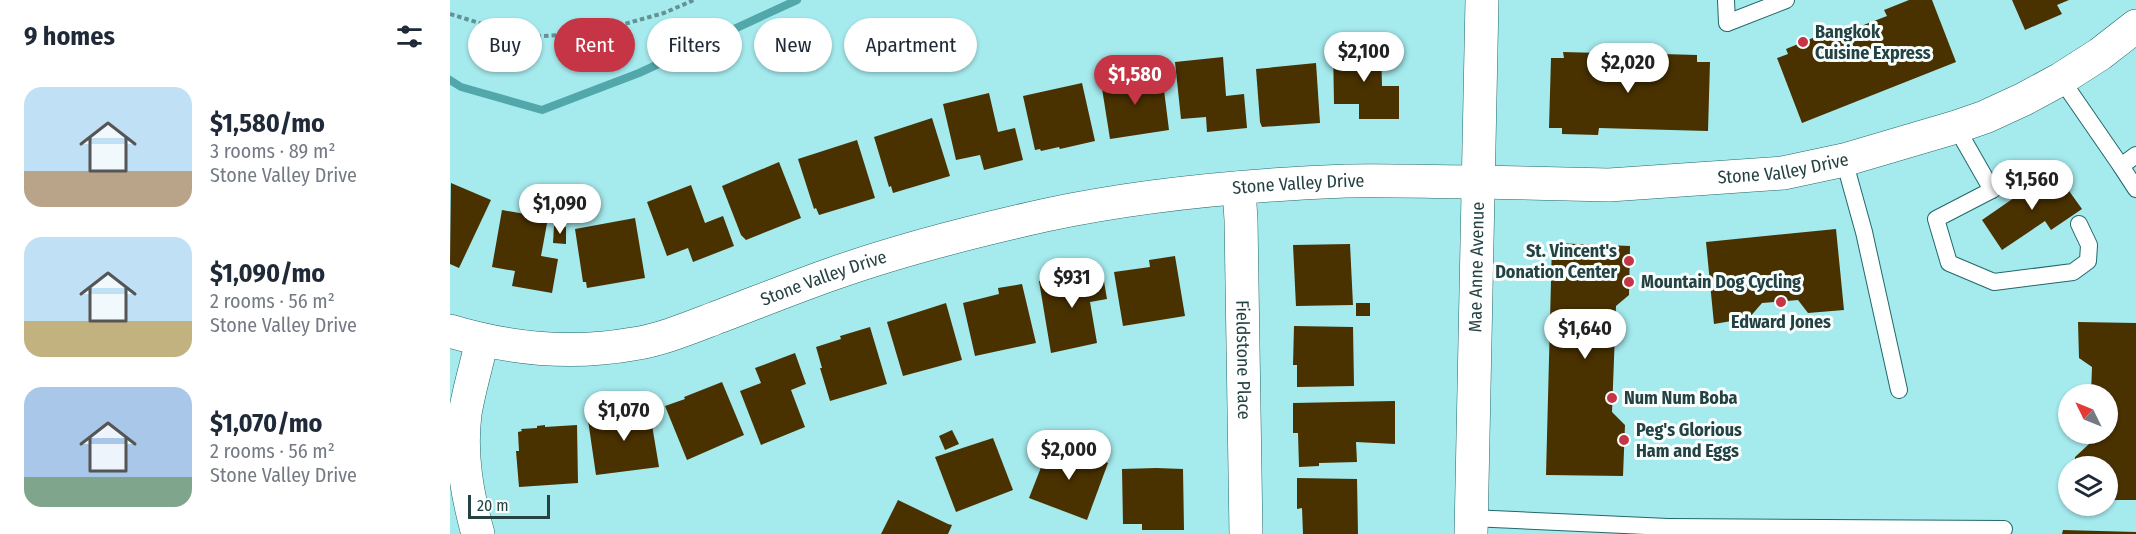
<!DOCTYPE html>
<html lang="en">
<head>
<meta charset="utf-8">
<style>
	:root { --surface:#fff; --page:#f6f6f7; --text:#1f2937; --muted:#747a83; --accent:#c53546 }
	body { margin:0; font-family:"Fira Sans Condensed",sans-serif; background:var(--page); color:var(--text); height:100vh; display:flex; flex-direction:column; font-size:22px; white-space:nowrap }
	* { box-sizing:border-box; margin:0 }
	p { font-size:20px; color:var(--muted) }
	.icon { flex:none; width:33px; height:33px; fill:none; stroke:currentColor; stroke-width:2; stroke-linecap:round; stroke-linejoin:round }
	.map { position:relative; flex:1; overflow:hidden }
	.panel { display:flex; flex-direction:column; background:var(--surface); width:450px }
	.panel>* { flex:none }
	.banner { position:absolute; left:18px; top:18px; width:570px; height:54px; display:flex; gap:12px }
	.needle { width:39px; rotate:313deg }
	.fabs { position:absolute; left:1608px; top:384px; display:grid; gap:12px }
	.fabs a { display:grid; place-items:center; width:60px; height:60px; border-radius:50%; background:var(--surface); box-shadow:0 2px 4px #0004; font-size:30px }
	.scale { position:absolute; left:18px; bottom:15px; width:82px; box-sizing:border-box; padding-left:6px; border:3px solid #254243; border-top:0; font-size:16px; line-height:21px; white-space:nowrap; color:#254243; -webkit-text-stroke:4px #f8fefe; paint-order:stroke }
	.price { position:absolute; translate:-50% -51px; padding:0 14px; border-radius:21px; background:#fff; color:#222; font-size:20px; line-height:39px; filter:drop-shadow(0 2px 3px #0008) }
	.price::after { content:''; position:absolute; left:50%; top:36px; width:18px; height:14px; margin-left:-9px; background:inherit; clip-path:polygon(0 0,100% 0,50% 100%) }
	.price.current { background:var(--accent); color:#fff }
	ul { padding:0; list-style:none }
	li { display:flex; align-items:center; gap:18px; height:150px; padding:0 24px }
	li span { display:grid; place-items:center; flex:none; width:168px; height:120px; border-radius:18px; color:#555 }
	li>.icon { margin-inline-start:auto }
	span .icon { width:72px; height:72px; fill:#fffc; stroke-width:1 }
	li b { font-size:26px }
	h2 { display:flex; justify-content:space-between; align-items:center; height:72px; padding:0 24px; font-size:26px }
	.pill { padding:0 21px; border-radius:27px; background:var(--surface); box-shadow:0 2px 4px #0004; font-size:21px; line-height:54px }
	.pill.current { background:var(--accent); color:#fff }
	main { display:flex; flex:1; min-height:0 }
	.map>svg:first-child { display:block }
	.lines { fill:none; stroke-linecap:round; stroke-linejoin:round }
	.stream { stroke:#52a7ab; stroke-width:8 }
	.building { fill:#493100 }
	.lane-casing { stroke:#21686b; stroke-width:18 }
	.street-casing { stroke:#21686b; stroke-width:34 }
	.secondary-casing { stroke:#21686b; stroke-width:34 }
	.path { stroke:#629294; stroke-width:4; stroke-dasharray:4.5 3; stroke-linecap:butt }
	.lane { stroke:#fff; stroke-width:16 }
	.street { stroke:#fff; stroke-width:33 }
	.secondary { stroke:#fff; stroke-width:33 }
	.poi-dot { fill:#c53546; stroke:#f8fefe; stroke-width:2 }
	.labels { text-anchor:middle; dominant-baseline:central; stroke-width:6; stroke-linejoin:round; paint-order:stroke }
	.poi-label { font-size:18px; font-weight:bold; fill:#254243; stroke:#f8fefe; text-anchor:start }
	.street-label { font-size:18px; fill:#254243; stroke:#f8fefe }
</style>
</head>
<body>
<main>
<section class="panel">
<h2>9 homes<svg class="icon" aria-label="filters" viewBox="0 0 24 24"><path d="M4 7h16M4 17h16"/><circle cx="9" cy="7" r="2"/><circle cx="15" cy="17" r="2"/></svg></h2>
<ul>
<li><span style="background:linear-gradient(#bfe0f5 70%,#b9a48a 0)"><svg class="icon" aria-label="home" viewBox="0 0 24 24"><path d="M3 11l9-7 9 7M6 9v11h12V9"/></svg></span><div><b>$1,580/mo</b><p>3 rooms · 89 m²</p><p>Stone Valley Drive</p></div></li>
<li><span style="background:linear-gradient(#bfe0f5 70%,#c2b280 0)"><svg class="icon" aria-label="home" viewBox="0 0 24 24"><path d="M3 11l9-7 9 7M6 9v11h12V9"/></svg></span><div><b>$1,090/mo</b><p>2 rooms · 56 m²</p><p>Stone Valley Drive</p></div></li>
<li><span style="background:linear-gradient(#a9c7e8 75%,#7fa58c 0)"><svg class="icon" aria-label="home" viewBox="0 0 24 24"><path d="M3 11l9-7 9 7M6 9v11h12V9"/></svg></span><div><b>$1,070/mo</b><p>2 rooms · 56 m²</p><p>Stone Valley Drive</p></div></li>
</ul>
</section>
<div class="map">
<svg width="1686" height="534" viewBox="0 0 1686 534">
	<rect width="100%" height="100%" fill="#a5eaed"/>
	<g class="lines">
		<polyline class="stream" points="0,80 11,87 92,110 189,73 347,0"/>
	</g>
	<g class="building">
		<polygon points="1459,0 1482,0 1506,62 1352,123 1327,58 1338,54 1336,49 1370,35 1372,41 1437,16 1434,10"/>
		<polygon points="1562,0 1619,0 1607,5 1612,14 1575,30"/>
		<polygon points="883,47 931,47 932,86 949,86 949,119 909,119 909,104 884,104"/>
		<polygon points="1113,52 1150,53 1150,61 1211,63 1212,54 1247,55 1247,62 1260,62 1258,131 1149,128 1148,135 1112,134 1112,128 1099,128 1101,58 1114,58"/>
		<polygon points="773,57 776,96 794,94 797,128 757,132 756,117 731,119 725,62"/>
		<polygon points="866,63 870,123 812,127 810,122 806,69"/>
		<polygon points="712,74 719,130 660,139 651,82"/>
		<polygon points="632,83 645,141 610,149 609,147 591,151 590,149 585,150 573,96"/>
		<polygon points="539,93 548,132 565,128 573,160 534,170 530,155 506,160 493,104"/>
		<polygon points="482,118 500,176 443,193 441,186 439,187 424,137"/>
		<polygon points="407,140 425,198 369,215 366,208 364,209 348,159"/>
		<polygon points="329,162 351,218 296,240 291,235 272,186"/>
		<polygon points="1604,170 1632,209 1601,230 1595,221 1552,250 1532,220"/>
		<polygon points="1,183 41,200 9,268 0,264"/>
		<polygon points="241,185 255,223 273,216 284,246 243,262 238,248 217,256 197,202"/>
		<polygon points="52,210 98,218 91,256 108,259 102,293 62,286 65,271 42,267"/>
		<polygon points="185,218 195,278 137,288 136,282 133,282 125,229"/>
		<polygon points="104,226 116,227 116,244 103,243"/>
		<polygon points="1386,229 1394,310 1358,313 1348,300 1312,303 1299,318 1264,324 1256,242"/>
		<polygon points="1102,243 1180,246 1179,295 1166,306 1162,412 1175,425 1173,476 1096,475"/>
		<polygon points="900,244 903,305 846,306 843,245"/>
		<polygon points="725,256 735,316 673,326 664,272 700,267 699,260"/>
		<polygon points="652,270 657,299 640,302 647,343 601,353 589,281"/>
		<polygon points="572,284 586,343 525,356 513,303 549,294 548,288"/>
		<polygon points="496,303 512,360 453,376 437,322"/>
		<rect x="906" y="303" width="14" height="13"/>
		<polygon points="1628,322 1686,323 1686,500 1658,500 1658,466 1624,466 1625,457 1639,444 1640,434 1658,434 1658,394 1641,394 1642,367 1629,358"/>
		<polygon points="844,326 903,327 904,386 847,387 847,365 843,365"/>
		<polygon points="420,327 437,384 380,401 370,368 372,368 366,347 391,339 390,336"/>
		<polygon points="345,353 356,384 341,390 355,427 311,445 290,391 311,383 305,368"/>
		<polygon points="272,382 294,435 237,460 215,406 235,399 234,397"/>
		<polygon points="945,401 945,444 906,442 907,462 869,463 869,466 849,467 848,433 843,433 843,403"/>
		<polygon points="199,407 209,467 146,475 138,420 175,414 175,410"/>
		<polygon points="95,425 95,427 127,425 128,483 69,487 66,451 69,451 68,432 72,431 71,429 87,428 87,426"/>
		<polygon points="502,430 509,444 495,450 489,436"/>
		<polygon points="543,438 563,490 506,512 485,457"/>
		<polygon points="601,442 658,463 637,520 579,498"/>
		<polygon points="706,468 733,469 734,530 692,530 692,524 673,524 672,469"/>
		<polygon points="847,478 907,479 908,534 853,534 852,508 847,509"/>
		<polygon points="448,500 498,524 502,525 498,534 431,534"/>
		<polygon points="1613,530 1686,532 1686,534 1612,534"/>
	</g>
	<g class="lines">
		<g class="lane-casing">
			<g id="lane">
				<polyline points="1276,0 1277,23 1336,0"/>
				<polyline points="1611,79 1671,166 1686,155"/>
				<polyline points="1506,127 1542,190 1486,219 1499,263 1544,282 1623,272 1638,261 1639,245 1629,224"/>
				<polyline points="1394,160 1414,232 1449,390"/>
				<polyline points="1671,166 1686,189"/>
				<path d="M1542,190C1557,181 1575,163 1593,171"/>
				<polyline points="1021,518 1218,527"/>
				<polyline points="1218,534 1218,527 1554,529"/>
			</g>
		</g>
		<g class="street-casing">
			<g id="street">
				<path id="s1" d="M789,188L791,220L796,534"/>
				<path id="s2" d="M0,331C60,349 121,355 183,344C210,340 237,329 263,319C303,304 342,288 382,274C452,249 524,231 596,215C694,194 796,185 896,181C940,180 984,182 1028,182"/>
				<path d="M28,534C17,494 10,455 15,414C19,389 27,364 32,340"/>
			</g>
		</g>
		<g class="secondary-casing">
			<g id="secondary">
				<path id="s3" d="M1028,182L1159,185L1333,173L1394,160L1506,127L1535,117L1574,99L1611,79L1650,54L1686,26"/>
				<path id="s4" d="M1021,534L1032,0"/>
			</g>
		</g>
		<polyline class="path" points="0,14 75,37 113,35 167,26 214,13 244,0"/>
		<use href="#lane" class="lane"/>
		<use href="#street" class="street"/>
		<use href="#secondary" class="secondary"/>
	</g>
	<g class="poi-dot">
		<circle cx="1353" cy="42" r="6"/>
		<circle cx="1179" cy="261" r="6"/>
		<circle cx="1179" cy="282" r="6"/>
		<circle cx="1331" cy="302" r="6"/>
		<circle cx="1162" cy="398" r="6"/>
		<circle cx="1174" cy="440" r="6"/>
	</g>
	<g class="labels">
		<g class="poi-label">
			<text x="1365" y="32">Bangkok<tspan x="1365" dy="21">Cuisine Express</tspan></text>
			<text x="1167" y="251" text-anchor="end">St. Vincent's<tspan x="1167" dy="21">Donation Center</tspan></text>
			<text x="1191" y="282">Mountain Dog Cycling</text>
			<text x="1331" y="322" text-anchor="middle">Edward Jones</text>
			<text x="1174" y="398">Num Num Boba</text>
			<text x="1186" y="430">Peg's Glorious<tspan x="1186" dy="21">Ham and Eggs</tspan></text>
		</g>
		<g class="street-label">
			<text stroke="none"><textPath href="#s3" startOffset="306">Stone Valley Drive</textPath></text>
			<text stroke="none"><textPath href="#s2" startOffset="873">Stone Valley Drive</textPath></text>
			<text stroke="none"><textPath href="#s4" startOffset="267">Mae Anne Avenue</textPath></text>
			<text stroke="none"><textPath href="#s2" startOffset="387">Stone Valley Drive</textPath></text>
			<text stroke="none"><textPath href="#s1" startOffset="172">Fieldstone Place</textPath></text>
		</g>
	</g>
</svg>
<div class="fabs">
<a><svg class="needle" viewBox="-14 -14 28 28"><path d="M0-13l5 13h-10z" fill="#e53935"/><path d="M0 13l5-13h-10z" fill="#747a83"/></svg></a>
<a><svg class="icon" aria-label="layers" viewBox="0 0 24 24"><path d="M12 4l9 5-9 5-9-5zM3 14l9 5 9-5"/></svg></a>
</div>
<div class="scale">20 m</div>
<b class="price" style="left:914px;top:83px">$2,100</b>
<b class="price" style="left:1178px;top:94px">$2,020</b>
<b class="price current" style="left:685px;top:106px">$1,580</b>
<b class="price" style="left:1582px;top:211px">$1,560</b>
<b class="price" style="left:110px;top:235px">$1,090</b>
<b class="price" style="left:622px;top:309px">$931</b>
<b class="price" style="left:1135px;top:360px">$1,640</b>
<b class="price" style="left:174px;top:442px">$1,070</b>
<b class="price" style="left:619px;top:481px">$2,000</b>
<div class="banner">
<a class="pill">Buy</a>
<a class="pill current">Rent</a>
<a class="pill">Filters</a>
<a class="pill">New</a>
<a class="pill">Apartment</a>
</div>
</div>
</main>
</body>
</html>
